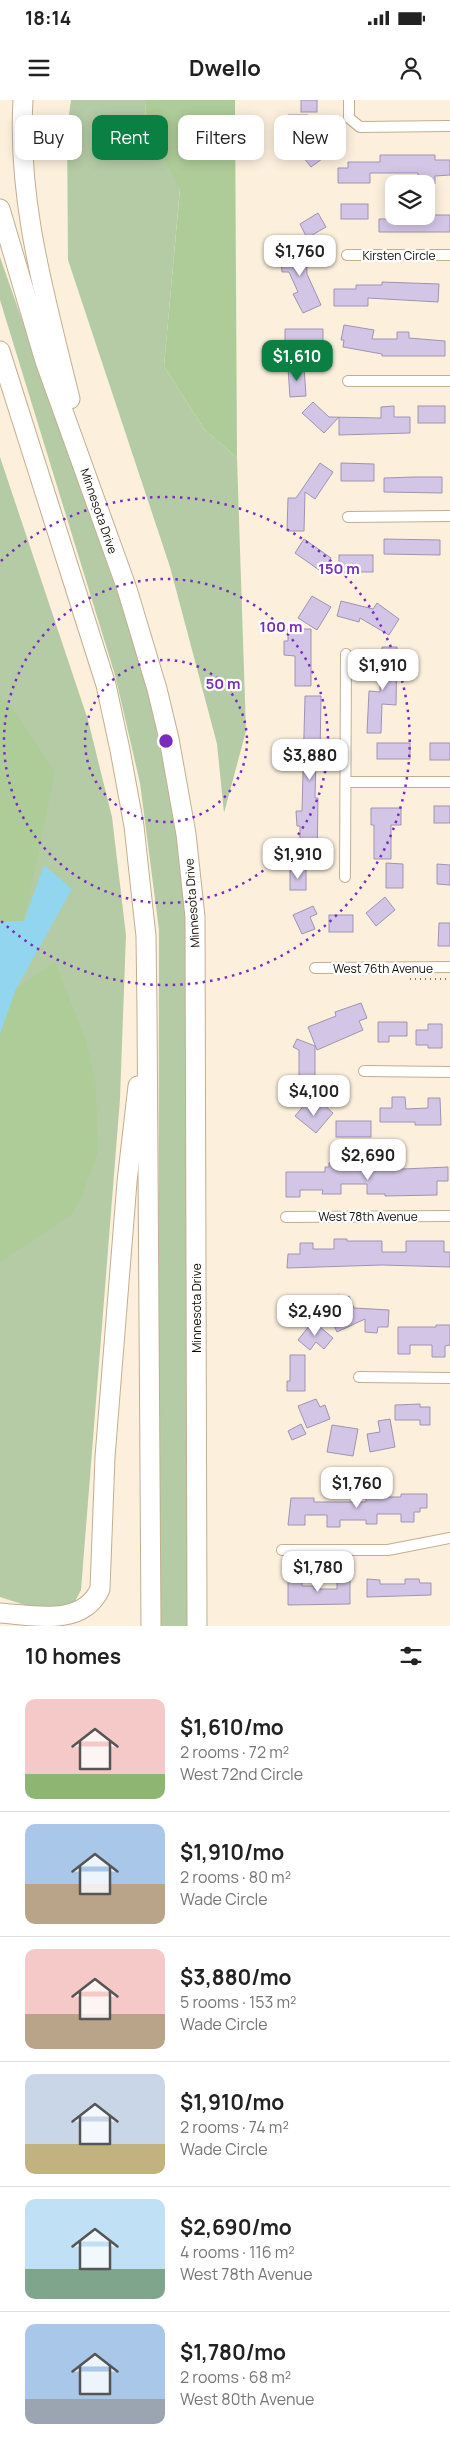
<!DOCTYPE html>
<html lang="en">
<head>
<meta charset="utf-8">
<style>
	:root { --surface:#fff; --page:#f6f6f6; --text:#222; --muted:#767676; --line:#e0e0e0; --accent:#0b8043 }
	body { margin:0; font-family:Manrope,sans-serif; background:var(--page); color:var(--text); height:100vh; display:flex; flex-direction:column; font-size:19px; white-space:nowrap }
	* { box-sizing:border-box; margin:0 }
	p { font-size:16px; color:var(--muted) }
	.icon { flex:none; width:28px; height:28px; fill:none; stroke:currentColor; stroke-width:2; stroke-linecap:round; stroke-linejoin:round }
	.map { position:relative; height:1526px; overflow:hidden }
	.panel { display:flex; flex-direction:column; background:var(--surface); flex:1 }
	.panel>* { flex:none }
	.guide { position:absolute; left:15px; top:15px; width:420px; height:45px; display:flex; gap:10px }
	.buttons { position:absolute; left:385px; top:75px; display:grid; gap:10px }
	.buttons a { display:grid; place-items:center; width:50px; height:50px; border-radius:10px; background:var(--surface); box-shadow:0 2px 12px #0003; font-size:25px }
	.price { position:absolute; translate:-50% -42px; padding:0 11px; border-radius:10px; background:#fff; color:#222; font-size:16px; line-height:32px; filter:drop-shadow(0 1px 2px #0008) }
	.price::after { content:''; position:absolute; left:50%; top:30px; width:15px; height:11px; margin-left:-8px; background:inherit; clip-path:polygon(0 0,100% 0,50% 100%) }
	.price.current { background:var(--accent); color:#fff }
	ul { padding:0; list-style:none }
	li { display:flex; align-items:center; gap:15px; height:125px; padding:0 25px }
	li+li { border-top:1px solid var(--line) }
	li span { display:grid; place-items:center; flex:none; width:140px; height:100px; border-radius:10px; color:#555 }
	li>.icon { margin-inline-start:auto }
	span .icon { width:60px; height:60px; fill:#fffc; stroke-width:1 }
	li b { font-size:21px }
	h2 { display:flex; justify-content:space-between; align-items:center; height:60px; padding:0 25px; font-size:21px }
	.tag { padding:0 18px; border-radius:10px; background:var(--surface); box-shadow:0 2px 12px #0003; font-size:18px; line-height:45px }
	.tag.current { background:var(--accent); color:#fff }
	.status { display:flex; justify-content:space-between; align-items:center; height:35px; padding:0 25px; background:var(--surface); direction:ltr }
	.status svg { height:14px; fill:currentColor }
	header { display:flex; justify-content:space-between; align-items:center; height:65px; padding:0 25px; background:var(--surface); font-size:22px; font-weight:700 }
	.map>svg:first-child { display:block }
	.green { fill:#b5cba6 }
	.forest { fill:#aecc98 }
	.water { fill:#91d6ee }
	.building { fill:#d3c5e6; stroke:#a093b2 }
	.lines { fill:none; stroke-linecap:round; stroke-linejoin:round }
	.minor-casing { stroke:#c2ae90; stroke-width:12 }
	.motorway-casing { stroke:#c2ae90; stroke-width:21 }
	.path { stroke:#837a6c; stroke-width:2; stroke-dasharray:1 4; stroke-linecap:butt }
	.minor { stroke:#fff; stroke-width:10 }
	.motorway { stroke:#fff; stroke-width:19 }
	.ring { fill:none; stroke:#7b2cbf; stroke-width:2.5; stroke-dasharray:2.5 5 }
	.labels { text-anchor:middle; dominant-baseline:central; stroke-width:4.5; stroke-linejoin:round; paint-order:stroke }
	.street-label { font-size:12px; fill:#120c03; stroke:#fff }
	.centre { fill:#7b2cbf; stroke:#fff; stroke-width:2.5 }
	.ring-label { font-size:15px; text-anchor:middle; font-weight:bold; fill:#7b2cbf; stroke:#fff; stroke-width:4.5; stroke-linejoin:round; paint-order:stroke }
</style>
</head>
<body>
<div class="status"><b>18:14</b><svg viewBox="0 0 49 12"><path d="M0 12V9h3v3zM5 12V6h3v6zM10 12V3h3v9zM15 12V0h3v12zM26 1h20v11H26zM47 4h2v5h-2z"/></svg></div>
<header><svg class="icon" aria-label="menu" viewBox="0 0 24 24"><path d="M4 6h16M4 12h16M4 18h16"/></svg>Dwello<svg class="icon" aria-label="person" viewBox="0 0 24 24"><circle cx="12" cy="8" r="4"/><path d="M4 21q1-7 8-7t8 7"/></svg></header>
<div class="map">
<svg width="450" height="1526" viewBox="0 0 450 1526">
	<rect width="100%" height="100%" fill="#fcf0dd"/>
	<g class="green">
		<polygon points="71,0 146,0 145,28 180,88 164,266 204,329 237,358 246,631 224,713 217,644 170,467 68,160 67,29"/>
		<polygon points="0,157 144,569 174,714 185,793 188,1526 158,1526 159,830 140,683 115,575 0,200"/>
		<polygon points="0,357 88,620 112,717 126,835 120,999 81,1490 72,1507 40,1510 0,1497"/>
	</g>
	<g class="forest">
		<polygon points="146,0 235,0 237,358 204,329 164,266 180,89 145,28"/>
		<polygon points="0,599 8,601 55,672 24,821 0,822"/>
		<polygon points="55,862 86,940 96,987 98,1052 81,1098 71,1115 0,1162 0,934 16,889"/>
	</g>
	<polygon class="water" points="44,765 72,789 16,889 0,934 0,822 24,821"/>
	<g class="building">
		<rect x="301" y="0" width="16" height="12"/>
		<polygon points="288,15 308,15 307,41 288,41"/>
		<polygon points="310,43 322,59 311,67 299,52"/>
		<polygon points="380,55 435,55 435,60 450,60 450,75 435,76 435,84 418,84 418,73 370,73 370,83 338,83 338,68 348,68 348,62 380,62"/>
		<rect x="341" y="104" width="27" height="15"/>
		<polygon points="318,113 326,127 307,138 300,124"/>
		<polygon points="426,115 450,115 450,132 379,132 379,119 389,119 389,116"/>
		<polygon points="286,146 306,146 307,174 321,205 303,213 293,194 298,192 289,172 282,172 281,160 286,160"/>
		<polygon points="382,182 439,184 438,202 368,198 368,206 334,206 334,189 356,189 356,185 382,185"/>
		<polygon points="344,225 374,230 372,239 397,239 397,232 409,232 409,238 445,241 445,256 382,256 382,254 343,247 344,240 341,240"/>
		<polygon points="285,229 323,229 323,243 300,242 300,252 285,251"/>
		<polygon points="304,267 306,296 290,297 288,268"/>
		<polygon points="313,302 329,317 381,318 381,307 394,306 394,317 410,317 410,333 339,335 339,317 324,333 302,313"/>
		<rect x="418" y="306" width="27" height="17"/>
		<polygon points="320,363 333,372 315,399 305,392 304,431 287,431 288,398 296,398"/>
		<polygon points="341,363 374,364 374,381 341,381"/>
		<polygon points="414,377 442,377 442,393 384,392 384,378"/>
		<polygon points="304,439 331,458 322,472 295,453"/>
		<polygon points="384,439 440,440 440,455 384,454"/>
		<rect x="339" y="455" width="34" height="17"/>
		<polygon points="312,496 331,507 317,530 298,518"/>
		<polygon points="341,501 373,509 377,503 399,519 389,535 360,518 359,522 337,516"/>
		<polygon points="288,529 311,529 311,586 295,586 295,556 284,555 284,541 288,541"/>
		<polygon points="382,547 397,547 396,605 382,604 381,633 367,633 369,591 380,592 380,579 383,579"/>
		<polygon points="305,596 321,596 320,656 316,656 315,698 318,698 317,761 300,761 300,726 297,726 296,711 302,711"/>
		<rect x="377" y="643" width="33" height="16"/>
		<rect x="430" y="643" width="20" height="17"/>
		<rect x="434" y="706" width="16" height="17"/>
		<polygon points="371,708 401,708 401,725 391,725 391,759 374,759 374,725 371,725"/>
		<polygon points="386,763 403,764 403,788 386,788"/>
		<polygon points="437,764 450,765 450,785 437,784"/>
		<rect x="290" y="769" width="16" height="21"/>
		<polygon points="385,797 395,810 376,826 366,813"/>
		<polygon points="313,806 317,814 310,817 315,829 302,834 293,815"/>
		<rect x="329" y="815" width="24" height="17"/>
		<polygon points="439,823 450,823 450,846 438,846"/>
		<polygon points="361,903 367,918 359,921 363,930 317,950 308,927 336,916 335,912"/>
		<polygon points="378,922 407,922 407,936 389,936 389,942 378,942"/>
		<polygon points="428,924 442,924 442,948 428,948 428,945 416,945 416,930 428,930"/>
		<polygon points="297,939 315,946 315,988 299,988 299,950 293,947"/>
		<polygon points="392,997 405,997 406,1009 428,1008 428,998 440,998 441,1025 415,1025 415,1022 380,1022 380,1008 392,1008"/>
		<polygon points="306,1003 316,1012 323,1004 333,1013 316,1033 295,1016"/>
		<rect x="336" y="1021" width="35" height="16"/>
		<polygon points="329,1063 342,1063 342,1067 372,1067 372,1069 380,1070 448,1067 448,1081 437,1081 437,1095 385,1096 385,1094 367,1094 367,1084 341,1084 341,1094 322,1094 323,1090 300,1090 300,1097 286,1097 286,1072 325,1072 325,1067 329,1067"/>
		<polygon points="334,1139 347,1139 347,1141 382,1141 382,1152 406,1152 406,1141 444,1141 444,1152 450,1152 450,1167 382,1165 287,1168 288,1154 300,1154 300,1143 313,1143 313,1149 334,1149"/>
		<polygon points="339,1195 341,1200 349,1196 354,1208 389,1210 388,1227 378,1227 377,1233 365,1232 365,1219 337,1232 332,1221 334,1221 328,1207 330,1206 328,1201"/>
		<polygon points="313,1221 333,1238 324,1249 316,1242 310,1250 298,1240"/>
		<polygon points="436,1225 450,1225 450,1245 445,1246 445,1257 432,1257 432,1245 410,1245 410,1254 398,1254 398,1227 436,1227"/>
		<polygon points="290,1255 305,1255 305,1291 287,1291 287,1281 290,1281"/>
		<polygon points="316,1299 320,1307 325,1305 330,1319 307,1328 298,1306"/>
		<polygon points="420,1304 420,1307 430,1307 430,1325 420,1325 420,1320 395,1320 395,1305"/>
		<polygon points="390,1319 395,1347 370,1352 367,1334 380,1332 378,1321"/>
		<polygon points="301,1324 306,1334 292,1340 288,1331"/>
		<polygon points="332,1325 358,1329 353,1356 327,1352"/>
		<polygon points="401,1394 427,1394 427,1408 420,1408 420,1412 414,1412 414,1422 401,1422 401,1414 377,1414 377,1424 366,1424 366,1420 340,1420 340,1427 327,1427 327,1415 305,1415 305,1425 288,1425 291,1398 314,1398 314,1402 366,1402 366,1397 401,1397"/>
		<polygon points="288,1477 302,1477 302,1486 314,1486 314,1489 337,1489 337,1477 350,1477 350,1504 288,1505"/>
		<polygon points="367,1479 380,1480 380,1484 405,1484 405,1479 419,1479 420,1483 431,1483 431,1495 367,1497"/>
	</g>
	<g class="lines">
		<g class="minor-casing">
			<g id="minor">
				<polyline points="349,0 349,18 360,27 450,26"/>
				<polyline points="347,155 450,155"/>
				<polyline points="348,281 450,281"/>
				<polyline points="348,417 450,416"/>
				<polyline points="347,682 450,682"/>
				<polyline points="345,777 346,554"/>
				<polyline points="315,868 450,867"/>
				<polyline points="364,971 450,972"/>
				<polyline points="286,1117 450,1116"/>
				<polyline points="359,1277 450,1278"/>
				<polyline points="282,1450 388,1450 450,1438"/>
			</g>
		</g>
		<g class="motorway-casing">
			<g id="motorway">
				<path d="M23,0C17,103 46,200 70,299"/>
				<polyline points="0,109 45,261 127,489 157,589 169,639 186,734 195,817 197,1526"/>
				<polyline points="0,251 106,585 120,650 134,726 141,791 146,836 147,911 151,1526"/>
				<path d="M0,1513C37,1516 83,1526 100,1489L105,1357L127,1082L138,986"/>
			</g>
		</g>
		<polyline class="path" points="410,879 450,879"/>
		<use href="#minor" class="minor"/>
		<use href="#motorway" class="motorway"/>
	</g>
	<g class="ring">
		<circle cx="166" cy="641" r="81"/>
		<circle cx="166" cy="641" r="162"/>
		<path d="M1 461A244 244 0 1 1 1 821"/>
	</g>
	<g class="labels">
		<g class="street-label">
			<text x="399" y="155">Kirsten Circle</text>
			<text transform="translate(99 411) rotate(71)">Minnesota Drive</text>
			<text transform="translate(192 803) rotate(-94)">Minnesota Drive</text>
			<text x="383" y="868">West 76th Avenue</text>
			<text x="368" y="1116">West 78th Avenue</text>
			<text transform="translate(196 1208) rotate(-90)">Minnesota Drive</text>
		</g>
	</g>
	<circle cx="166" cy="641" r="8" class="centre"/>
	<g class="ring-label">
		<text x="339" y="474">150 m</text>
		<text x="281" y="532">100 m</text>
		<text x="223" y="589">50 m</text>
	</g>
</svg>
<div class="buttons">
<a><svg class="icon" aria-label="layers" viewBox="0 0 24 24"><path d="M12 4l9 5-9 5-9-5zM3 14l9 5 9-5"/></svg></a>
</div>
<b class="price" style="left:300px;top:177px">$1,760</b>
<b class="price current" style="left:297px;top:282px">$1,610</b>
<b class="price" style="left:383px;top:591px">$1,910</b>
<b class="price" style="left:310px;top:681px">$3,880</b>
<b class="price" style="left:298px;top:780px">$1,910</b>
<b class="price" style="left:314px;top:1017px">$4,100</b>
<b class="price" style="left:368px;top:1081px">$2,690</b>
<b class="price" style="left:315px;top:1237px">$2,490</b>
<b class="price" style="left:357px;top:1409px">$1,760</b>
<b class="price" style="left:318px;top:1493px">$1,780</b>
<div class="guide">
<a class="tag">Buy</a>
<a class="tag current">Rent</a>
<a class="tag">Filters</a>
<a class="tag">New</a>
</div>
</div>
<section class="panel">
<h2>10 homes<svg class="icon" aria-label="filters" viewBox="0 0 24 24"><path d="M4 7h16M4 17h16"/><circle cx="9" cy="7" r="2"/><circle cx="15" cy="17" r="2"/></svg></h2>
<ul>
<li><span style="background:linear-gradient(#f6c9c9 75%,#8fb573 0)"><svg class="icon" aria-label="home" viewBox="0 0 24 24"><path d="M3 11l9-7 9 7M6 9v11h12V9"/></svg></span><div><b>$1,610/mo</b><p>2 rooms · 72 m²</p><p>West 72nd Circle</p></div></li>
<li><span style="background:linear-gradient(#a9c7e8 60%,#b9a48a 0)"><svg class="icon" aria-label="home" viewBox="0 0 24 24"><path d="M3 11l9-7 9 7M6 9v11h12V9"/></svg></span><div><b>$1,910/mo</b><p>2 rooms · 80 m²</p><p>Wade Circle</p></div></li>
<li><span style="background:linear-gradient(#f6c9c9 65%,#b9a48a 0)"><svg class="icon" aria-label="home" viewBox="0 0 24 24"><path d="M3 11l9-7 9 7M6 9v11h12V9"/></svg></span><div><b>$3,880/mo</b><p>5 rooms · 153 m²</p><p>Wade Circle</p></div></li>
<li><span style="background:linear-gradient(#c9d6e8 70%,#c2b280 0)"><svg class="icon" aria-label="home" viewBox="0 0 24 24"><path d="M3 11l9-7 9 7M6 9v11h12V9"/></svg></span><div><b>$1,910/mo</b><p>2 rooms · 74 m²</p><p>Wade Circle</p></div></li>
<li><span style="background:linear-gradient(#bfe0f5 70%,#7fa58c 0)"><svg class="icon" aria-label="home" viewBox="0 0 24 24"><path d="M3 11l9-7 9 7M6 9v11h12V9"/></svg></span><div><b>$2,690/mo</b><p>4 rooms · 116 m²</p><p>West 78th Avenue</p></div></li>
<li><span style="background:linear-gradient(#a9c7e8 75%,#9aa5b1 0)"><svg class="icon" aria-label="home" viewBox="0 0 24 24"><path d="M3 11l9-7 9 7M6 9v11h12V9"/></svg></span><div><b>$1,780/mo</b><p>2 rooms · 68 m²</p><p>West 80th Avenue</p></div></li>
</ul>
</section>
</body>
</html>
